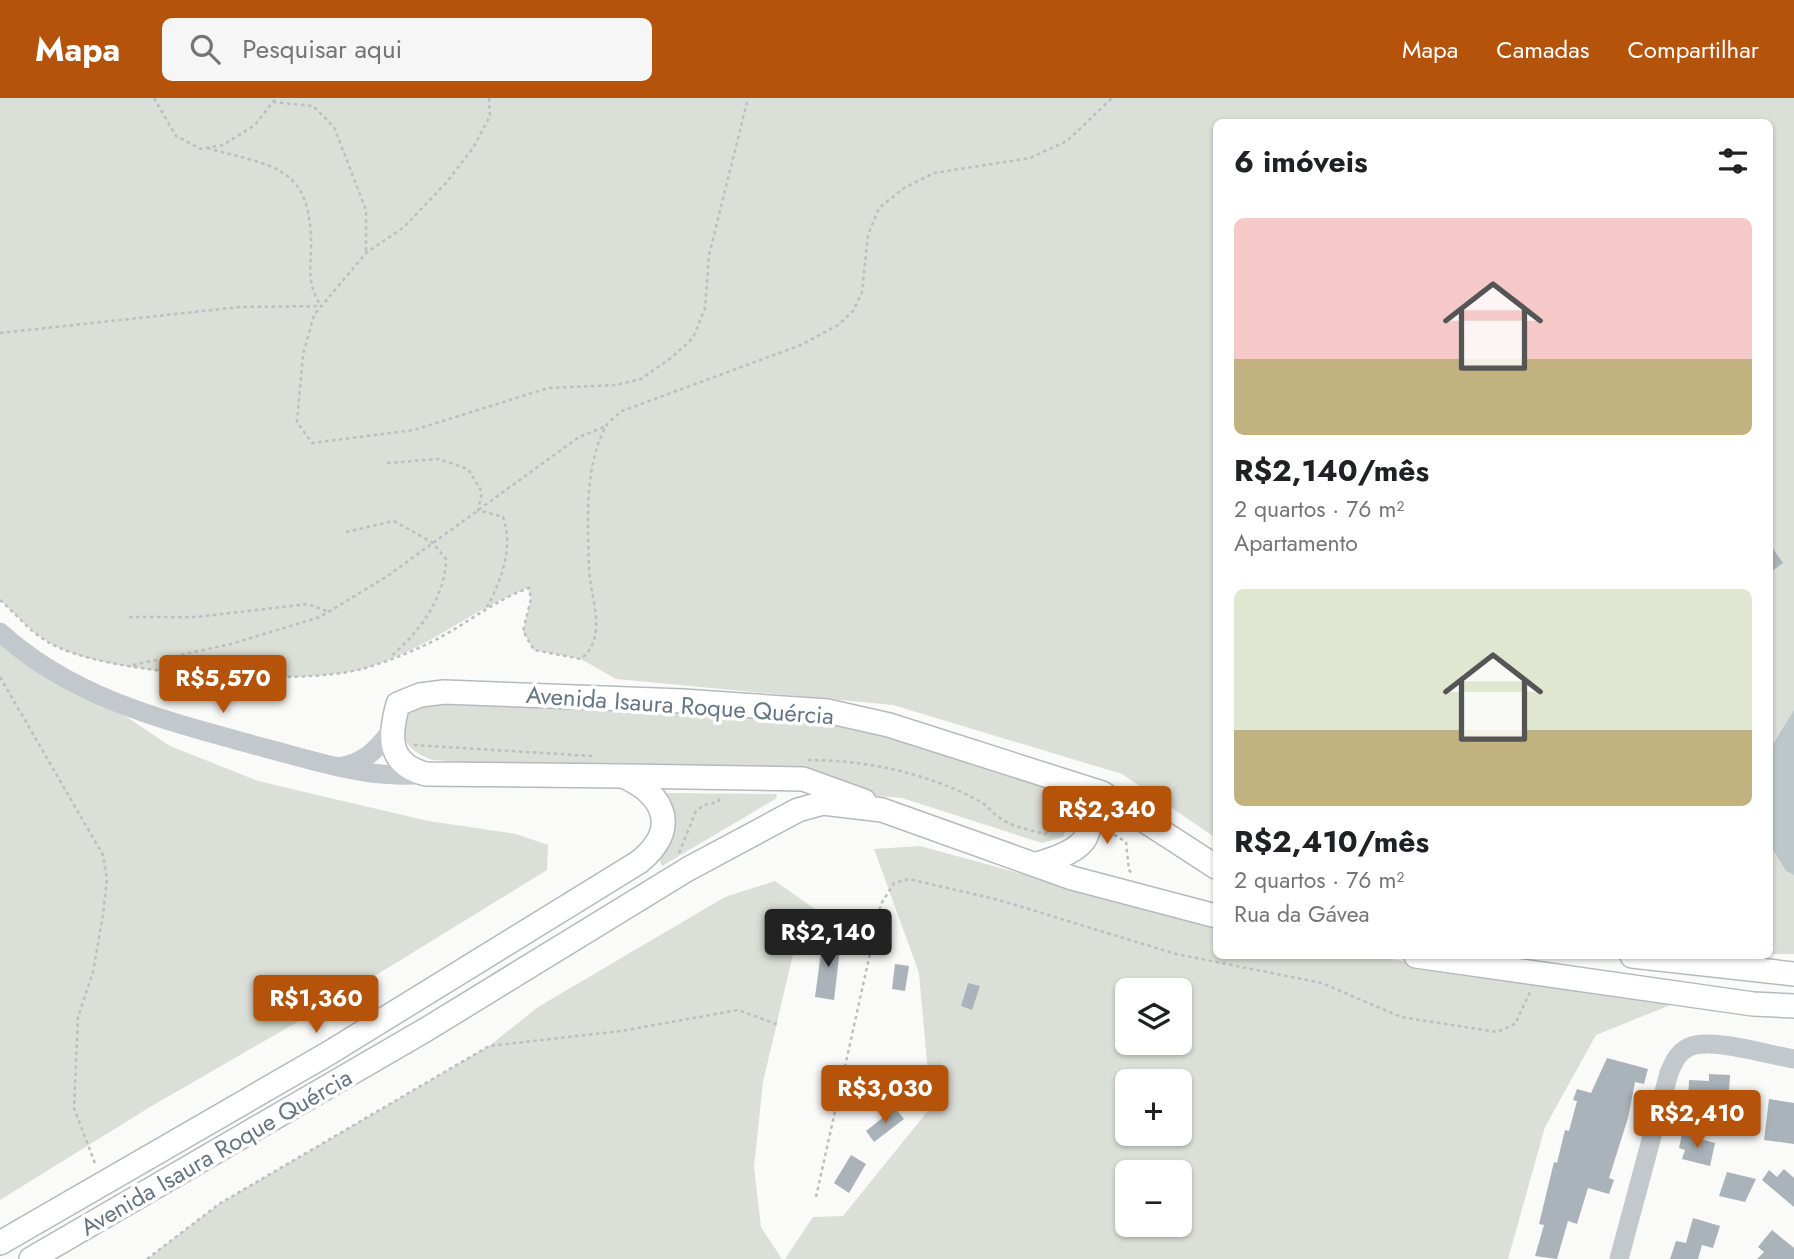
<!DOCTYPE html>
<html lang="pt">
<head>
<meta charset="utf-8">
<style>
	:root { --surface:#fff; --page:#f6f6f6; --text:#202124; --muted:#757577; --accent:#b45309 }
	body { margin:0; font-family:Jost,sans-serif; background:var(--page); color:var(--text); height:100vh; display:flex; flex-direction:column; font-size:26px; white-space:nowrap }
	* { box-sizing:border-box; margin:0 }
	p { font-size:23px; color:var(--muted) }
	.icon { flex:none; width:38px; height:38px; fill:none; stroke:currentColor; stroke-width:2; stroke-linecap:round; stroke-linejoin:round }
	.map { position:relative; flex:1; overflow:hidden }
	.sheet { position:absolute; left:1213px; top:21px; width:560px; height:840px; display:flex; flex-direction:column; background:var(--surface); border-radius:10px; box-shadow:0 2px 5px #0004 }
	.sheet>* { flex:none }
	.tools { position:absolute; left:1115px; top:880px; display:grid; gap:14px }
	.tools a { display:grid; place-items:center; width:77px; height:77px; border-radius:10px; background:var(--surface); box-shadow:0 2px 5px #0004; font-size:35px }
	.price { position:absolute; translate:-50% -60px; padding:0 16px; border-radius:7px; background:var(--accent); color:#fff; font-size:23px; line-height:46px; filter:drop-shadow(0 2px 4px #0008) }
	.price::after { content:''; position:absolute; left:50%; top:42px; width:21px; height:16px; margin-left:-10px; background:inherit; clip-path:polygon(0 0,100% 0,50% 100%) }
	.price.on { background:#222; color:#fff }
	ul { padding:0; list-style:none }
	li { display:grid; align-content:center; gap:14px; height:371px; padding:0 21px }
	li span { display:grid; place-items:center; height:217px; border-radius:10px; color:#555 }
	li>.icon { margin-inline-start:auto }
	span .icon { width:126px; height:126px; fill:#fffc; stroke-width:1 }
	li b { font-size:30px }
	h2 { display:flex; justify-content:space-between; align-items:center; height:84px; padding:0 21px; font-size:30px }
	header { display:flex; align-items:center; gap:42px; box-sizing:border-box; height:98px; padding:0 35px; background:var(--accent); color:#fff }
	header strong { font-size:33px }
	nav { display:flex; gap:38px; margin-inline-start:auto; font-size:24px }
	.search { width:490px; height:63px; background:var(--page); display:flex; align-items:center; gap:18px; box-sizing:border-box; padding:0 24px; border-radius:10px; color:var(--muted); font-size:26px }
	.map>svg:first-child { display:block }
	.green { fill:#dadfd7; fill-rule:evenodd }
	.water { fill:#bbc7cb }
	.building { fill:#aab3b9 }
	.lines { fill:none; stroke-linecap:round; stroke-linejoin:round }
	.major-casing { stroke:#b5babe; stroke-width:26 }
	.path { stroke:#bbbfc2; stroke-width:2.5; stroke-dasharray:3.5 3.5; stroke-linecap:butt }
	.minor { stroke:#c3c8cc; stroke-width:19 }
	.major { stroke:#fff; stroke-width:23 }
	.labels { text-anchor:middle; dominant-baseline:central; stroke-width:7; stroke-linejoin:round; paint-order:stroke }
	.street-label { font-size:24px; fill:#657683; stroke:#fff }
</style>
</head>
<body>
<header>
<strong>Mapa</strong>
<div class="search"><svg class="icon" aria-label="search" viewBox="0 0 24 24"><circle cx="10" cy="10" r="6"/><path d="M15 15l6 6"/></svg>Pesquisar aqui</div>
<nav><a>Mapa</a><a>Camadas</a><a>Compartilhar</a></nav>
</header>
<div class="map">
<svg width="1794" height="1161" viewBox="0 0 1794 1161">
	<rect width="100%" height="100%" fill="#fafaf8"/>
	<g class="green">
		<path d="M0,0H1794V612L1769,652V24H1216V740L1122,676L893,607L616,581L581,561L534,552L523,533L531,501L528,490C470,512 425,554 362,571C298,588 103,579 48,544C30,533 15,515 0,502Z"/>
		<polygon points="0,534 170,648 258,683 428,723 516,736 548,747 547,772 339,900 150,1009 0,1102"/>
		<path d="M422,602L633,609L864,626L1065,695L1074,712L1063,739L1042,745L902,700L875,698L853,691L433,662C400,652 390,623 422,602Z"/>
		<polygon points="666,695 776,696 777,700 662,768 656,754"/>
		<polygon points="1769,746 1786,773 1794,777 1794,856 1769,856"/>
		<path d="M920,748L1216,829V858H1371L1673,906L1596,937L1545,1029L1508,1161H785L813,1119L843,1118L931,1009L919,875L874,751ZM1127,892H1180V945H1127ZM1127,984H1180V1036H1127ZM1127,1074H1180V1127H1127Z"/>
		<polygon points="775,783 818,813 794,852 763,984 754,1069 761,1129 782,1161 147,1161 219,1106 489,948 538,909 725,799"/>
	</g>
	<polygon class="water" points="1794,612 1794,777 1786,773 1769,746 1769,652"/>
	<g class="building">
		<polygon points="1769,445 1783,465 1769,475"/>
		<polygon points="823,840 841,842 834,902 815,899"/>
		<polygon points="895,866 909,868 905,893 892,891"/>
		<polygon points="968,885 980,888 972,912 961,908"/>
		<polygon points="1607,960 1648,971 1644,986 1635,984 1628,1020 1609,1080 1614,1082 1609,1096 1588,1090 1577,1126 1568,1123 1557,1161 1535,1158 1544,1127 1539,1126 1554,1064 1557,1065 1565,1032 1569,1033 1577,1003 1573,1002 1577,991 1591,995"/>
		<polygon points="1709,976 1730,977 1728,1012 1707,1011 1707,1003 1688,1002 1689,982 1709,983"/>
		<polygon points="1769,1001 1794,1005 1794,1046 1764,1042"/>
		<polygon points="895,1010 904,1021 874,1044 866,1033"/>
		<polygon points="1682,1036 1715,1045 1710,1068 1682,1061 1685,1052 1679,1050"/>
		<polygon points="851,1057 866,1066 849,1095 834,1085"/>
		<polygon points="1784,1071 1794,1080 1794,1109 1762,1082 1769,1072 1777,1079"/>
		<polygon points="1727,1074 1756,1081 1745,1104 1719,1098"/>
		<polygon points="1693,1120 1720,1128 1713,1150 1702,1147 1698,1161 1670,1161 1676,1143 1686,1145"/>
		<polygon points="1772,1132 1794,1150 1794,1161 1757,1161 1764,1154 1758,1149"/>
	</g>
	<g class="lines">
		<g class="major-casing">
			<g id="major">
				<polyline points="626,678 803,681 864,703"/>
				<path d="M1037,766C1089,751 1103,736 1073,686"/>
				<polyline points="1416,858 1753,906 1794,908"/>
				<polyline points="1632,858 1794,876"/>
				<path d="M0,1145L329,955L639,764C680,731 665,697 623,678L426,676C387,666 389,638 398,606L420,597L444,594L683,603L827,613L889,627L1102,695L1216,769"/>
				<polyline points="31,1161 427,931 688,771 798,712 823,705 882,712 1072,780 1216,818"/>
			</g>
		</g>
		<g class="path">
			<polyline points="154,0 176,38 201,51 223,47 255,27 276,0"/>
			<polyline points="489,0 490,18 473,50 446,85 404,129 366,155 314,217 303,257 297,324 312,345 414,332 548,290 616,287 641,281 671,260 693,240 705,210 709,157 748,0"/>
			<polyline points="273,4 313,8 334,29 366,112 366,155"/>
			<path d="M207,50C275,69 312,67 311,151C310,176 308,187 321,208"/>
			<polyline points="0,235 240,209 321,208"/>
			<path d="M387,365L439,361L468,371L482,394L478,412L503,419C514,450 501,483 486,511"/>
			<path d="M346,434L394,423L433,445L446,461C445,500 419,535 390,559"/>
			<path d="M0,502C15,515 30,534 48,544C103,578 299,588 362,571C383,565 407,556 427,546C462,530 492,503 529,490L531,501L523,533L534,552L581,561C609,538 590,501 589,470C588,427 584,372 604,332C607,324 616,318 622,313L801,247L838,227L853,213L862,194L868,137L879,110L904,90L934,75L1030,60L1067,43L1112,0"/>
			<polyline points="129,519 196,519 308,506 329,514"/>
			<polyline points="133,567 231,546 320,519 386,479 579,339 604,329"/>
			<polyline points="0,579 103,757 107,781 103,817 93,874 78,919 74,1010 96,1068"/>
			<polyline points="414,647 592,658"/>
			<path d="M808,662C865,662 928,675 979,703C987,707 992,715 1000,720C1012,729 1031,732 1045,736L1058,723L1069,719"/>
			<polyline points="1108,733 1126,744 1129,772 1133,777"/>
			<polyline points="679,755 696,713 704,707 718,704 721,698"/>
			<polyline points="816,1099 881,806 894,785 909,781 999,802 1176,856 1322,885 1401,919 1497,934 1515,926 1530,894"/>
			<polyline points="147,1161 219,1106 489,948 621,933 738,912 779,927"/>
		</g>
		<g class="minor">
			<path d="M0,534C74,602 171,624 265,650C319,664 370,682 426,676"/>
			<path d="M338,669C362,666 376,653 390,634"/>
			<path d="M1619,1161L1669,975C1674,964 1677,955 1689,949C1710,939 1770,957 1794,961"/>
		</g>
		<use href="#major" class="major"/>
	</g>
	<g class="labels">
		<g class="street-label">
			<text transform="translate(680 607) rotate(4)">Avenida Isaura Roque Quércia</text>
			<text transform="translate(216 1054) rotate(-30)">Avenida Isaura Roque Quércia</text>
		</g>
	</g>
</svg>
<div class="tools">
<a><svg class="icon" aria-label="layers" viewBox="0 0 24 24"><path d="M12 4l9 5-9 5-9-5zM3 14l9 5 9-5"/></svg></a>
<a>+</a>
<a>−</a>
</div>
<b class="price" style="left:223px;top:617px">R$5,570</b>
<b class="price" style="left:1107px;top:748px">R$2,340</b>
<b class="price on" style="left:828px;top:871px">R$2,140</b>
<b class="price" style="left:316px;top:937px">R$1,360</b>
<b class="price" style="left:885px;top:1027px">R$3,030</b>
<b class="price" style="left:1697px;top:1052px">R$2,410</b>
<section class="sheet">
<h2>6 imóveis<svg class="icon" aria-label="filters" viewBox="0 0 24 24"><path d="M4 7h16M4 17h16"/><circle cx="9" cy="7" r="2"/><circle cx="15" cy="17" r="2"/></svg></h2>
<ul>
<li><span style="background:linear-gradient(#f6c9c9 65%,#c2b280 0)"><svg class="icon" aria-label="home" viewBox="0 0 24 24"><path d="M3 11l9-7 9 7M6 9v11h12V9"/></svg></span><div><b>R$2,140/mês</b><p>2 quartos · 76 m²</p><p>Apartamento</p></div></li>
<li><span style="background:linear-gradient(#dfe7d0 65%,#c2b280 0)"><svg class="icon" aria-label="home" viewBox="0 0 24 24"><path d="M3 11l9-7 9 7M6 9v11h12V9"/></svg></span><div><b>R$2,410/mês</b><p>2 quartos · 76 m²</p><p>Rua da Gávea</p></div></li>
</ul>
</section>
</div>
</body>
</html>
